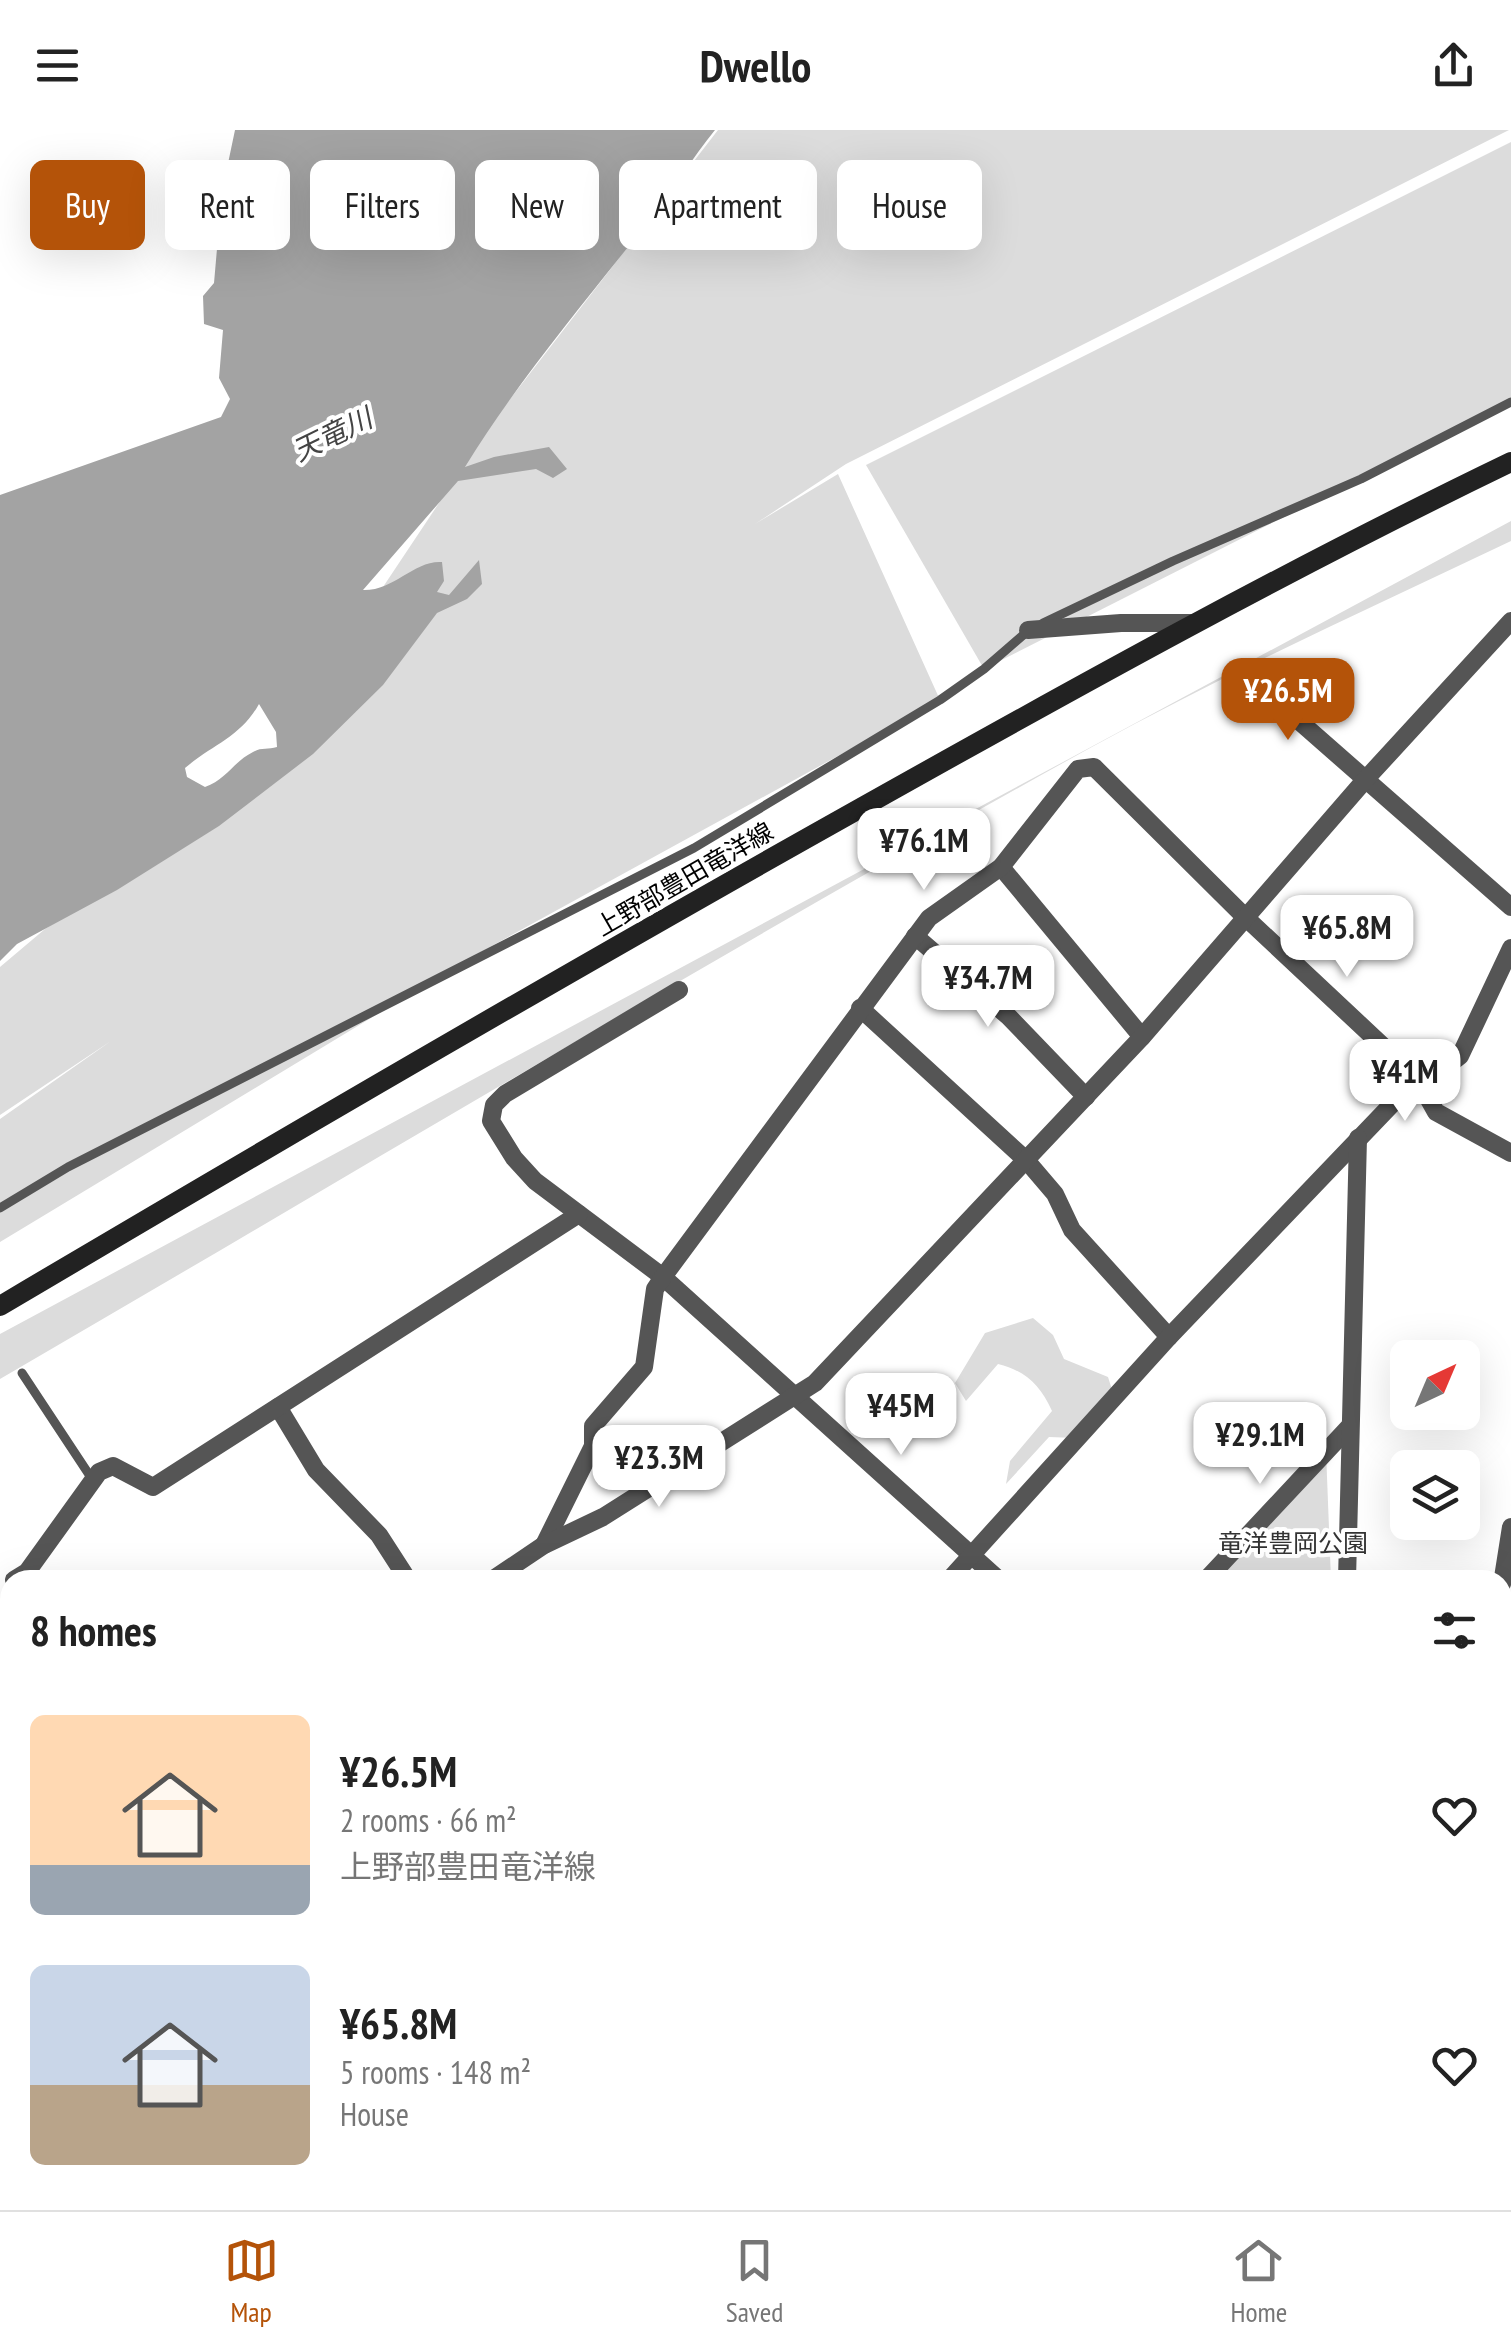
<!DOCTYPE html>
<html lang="en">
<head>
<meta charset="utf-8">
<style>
	:root { --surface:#fff; --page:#f2f2f2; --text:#222; --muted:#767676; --line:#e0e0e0; --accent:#b45309 }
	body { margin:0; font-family:"PT Sans Narrow","Noto Sans JP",sans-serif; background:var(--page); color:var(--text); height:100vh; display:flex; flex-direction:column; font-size:38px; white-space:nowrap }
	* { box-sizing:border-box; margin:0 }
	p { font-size:32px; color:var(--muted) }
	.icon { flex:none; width:55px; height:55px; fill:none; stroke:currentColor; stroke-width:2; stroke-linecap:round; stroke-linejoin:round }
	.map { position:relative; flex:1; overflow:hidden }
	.side { position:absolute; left:0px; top:1440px; width:1512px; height:640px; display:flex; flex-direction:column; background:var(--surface); border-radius:30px 30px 0 0; box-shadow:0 10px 40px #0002 }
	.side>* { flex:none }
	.banner { position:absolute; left:30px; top:30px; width:1000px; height:90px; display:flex; gap:20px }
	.needle { width:65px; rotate:44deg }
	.controls { position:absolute; left:1390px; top:1210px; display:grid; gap:20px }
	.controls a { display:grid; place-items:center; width:90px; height:90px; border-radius:15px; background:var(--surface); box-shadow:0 10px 40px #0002; font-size:50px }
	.price { position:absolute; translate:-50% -85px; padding:0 22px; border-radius:20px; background:#fff; color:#222; font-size:32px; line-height:65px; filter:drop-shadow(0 2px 5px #0008) }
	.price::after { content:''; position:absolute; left:50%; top:60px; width:30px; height:22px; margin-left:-15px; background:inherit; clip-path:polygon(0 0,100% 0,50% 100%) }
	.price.active { background:var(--accent); color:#fff }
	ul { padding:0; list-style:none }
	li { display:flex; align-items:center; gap:30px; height:250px; padding:0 30px }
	li span { display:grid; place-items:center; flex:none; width:280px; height:200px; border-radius:15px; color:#555 }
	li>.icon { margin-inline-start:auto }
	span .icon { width:120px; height:120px; fill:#fffc; stroke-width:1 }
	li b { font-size:42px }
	h2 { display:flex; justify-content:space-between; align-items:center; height:120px; padding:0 30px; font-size:42px }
	.pill { padding:0 35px; border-radius:15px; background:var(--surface); box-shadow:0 10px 40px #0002; font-size:35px; line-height:90px }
	.pill.active { background:var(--accent); color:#fff }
	header { display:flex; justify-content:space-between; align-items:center; height:130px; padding:0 30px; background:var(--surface); font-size:45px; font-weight:600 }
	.menu { display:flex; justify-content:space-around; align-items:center; height:140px; border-top:2px solid var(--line); background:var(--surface); font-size:28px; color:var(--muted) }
	.menu a { display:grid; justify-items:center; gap:5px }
	.menu .active { color:var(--accent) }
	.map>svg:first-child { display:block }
	.green { fill:#dcdcdc }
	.water { fill:#a3a3a3; fill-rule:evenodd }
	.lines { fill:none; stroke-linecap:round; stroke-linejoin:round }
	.lane { stroke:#555; stroke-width:9 }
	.street { stroke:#555; stroke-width:18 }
	.secondary { stroke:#222; stroke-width:20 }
	.labels { text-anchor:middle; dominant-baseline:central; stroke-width:8; stroke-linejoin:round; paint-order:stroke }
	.street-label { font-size:25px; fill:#000; stroke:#fff }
	.park-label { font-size:25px; fill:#333; stroke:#fff }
	.water-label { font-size:28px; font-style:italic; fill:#444; stroke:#fff }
</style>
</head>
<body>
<header><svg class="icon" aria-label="menu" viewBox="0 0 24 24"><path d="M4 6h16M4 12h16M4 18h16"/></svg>Dwello<svg class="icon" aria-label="share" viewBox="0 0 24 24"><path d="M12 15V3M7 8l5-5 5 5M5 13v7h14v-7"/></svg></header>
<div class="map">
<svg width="1511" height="2080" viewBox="0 0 1511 2080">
	<rect width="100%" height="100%" fill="#fff"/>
	<g class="green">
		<polygon points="718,0 1509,0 846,334 755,394 838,344 940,570 477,824 0,1112 0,989 111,911 0,985 0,837 45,799 276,652 381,460 497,286"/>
		<polygon points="1511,12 1511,272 984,539 866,335"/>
		<path d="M1511,391V411C1370,478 1227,543 1090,618C723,821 363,1038 0,1249V1204Z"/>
		<path d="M1033,1188L1053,1205L1064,1229L1108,1247L1114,1266L1076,1308L1049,1307L1006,1354L1010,1331L1052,1281C1040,1255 1026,1241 998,1234L966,1271L955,1253L985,1203Z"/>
		<polygon points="1326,1321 1331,1450 1209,1450"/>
		<polygon points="696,2070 739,2070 736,2080 687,2080"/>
	</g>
	<path class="water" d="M235,0H715C692,28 674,59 652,87C587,169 520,248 465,337L494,327L549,317L567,339L553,348L536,339L458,351L363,460C394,461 414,430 442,432L444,451L437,462L449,465L479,430L482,454L467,469L437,483L383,555L313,624L219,696L117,760L17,814L0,831V365L221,287L230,269L219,248L223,200L204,194L203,166L214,153L222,62ZM259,574L276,602L277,617C268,620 261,617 253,622C233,632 226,650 205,657L187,647L185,638C212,615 241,607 259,574Z"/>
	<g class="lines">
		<g class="lane">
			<polyline points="1043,493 1173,431 1361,349 1511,272"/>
			<polyline points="0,1078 68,1037 694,718 940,570 984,539 1029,500"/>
			<polyline points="22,1243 92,1349"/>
		</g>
		<g class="street">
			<polyline points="1028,500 1121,493 1196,493"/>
			<polyline points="1242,541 1511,777"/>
			<polyline points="1001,737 1142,907"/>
			<polyline points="915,806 1009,887 1086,967"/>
			<polyline points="679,860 505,964 494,975 491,991 514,1028 535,1051 663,1147 999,1450"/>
			<polyline points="860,878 1026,1030 1055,1064 1072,1100 1169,1207"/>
			<polyline points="278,1277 316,1340 379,1405 408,1450"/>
			<polyline points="544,1415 593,1316 593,1296 644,1237 655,1159 663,1147 929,788 1001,737 1078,639 1094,637 1245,787 1417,948 1436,982 1511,1023"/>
			<polyline points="14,1450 27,1442 99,1342 113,1336 153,1357 579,1084"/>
			<polyline points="492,1450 544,1415 603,1387 815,1253 1142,907 1365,650 1511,491"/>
			<polyline points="949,1450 1169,1207 1417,948 1437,944 1460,926 1511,818"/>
			<polyline points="1206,1450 1350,1296"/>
			<polyline points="1347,1450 1358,1008"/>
			<polyline points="1502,1454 1511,1397"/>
			<polyline points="1502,1559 1511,1559"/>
			<polyline points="0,1885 10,1872"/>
			<polyline points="0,1950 10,1955"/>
			<polyline points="477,2070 488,2080"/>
			<polyline points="828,2070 838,2080"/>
			<polyline points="1255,2070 1267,2080"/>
			<polyline points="102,2080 107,2070"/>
			<polyline points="318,2080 326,2070"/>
			<polyline points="684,2080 693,2070"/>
			<polyline points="1315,2080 1324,2070"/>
		</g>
		<g class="secondary">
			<path d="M0,1176C287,1006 575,838 866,675C1078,556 1291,438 1511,332"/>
			<polyline points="1502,1786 1511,1786"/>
			<polyline points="0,1858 10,1855"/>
			<polyline points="1354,2070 1355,2080"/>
			<polyline points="1011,2080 1016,2070"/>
		</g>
	</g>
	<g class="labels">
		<g class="street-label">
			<text transform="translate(684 749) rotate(-30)">上野部豊田竜洋線</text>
		</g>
		<g class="park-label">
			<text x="1293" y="1413">竜洋豊岡公園</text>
		</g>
		<g class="water-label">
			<text transform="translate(332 304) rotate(-26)">天竜川</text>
		</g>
	</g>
</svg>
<div class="controls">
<a><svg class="needle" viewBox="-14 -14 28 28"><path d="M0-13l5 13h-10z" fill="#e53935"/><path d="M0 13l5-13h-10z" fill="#767676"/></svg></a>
<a><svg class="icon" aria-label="layers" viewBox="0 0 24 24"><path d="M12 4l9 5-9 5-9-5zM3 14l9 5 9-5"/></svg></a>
</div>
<b class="price active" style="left:1288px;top:613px">¥26.5M</b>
<b class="price" style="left:924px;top:763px">¥76.1M</b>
<b class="price" style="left:1347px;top:850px">¥65.8M</b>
<b class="price" style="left:988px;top:900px">¥34.7M</b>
<b class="price" style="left:1405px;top:994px">¥41M</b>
<b class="price" style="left:901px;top:1328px">¥45M</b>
<b class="price" style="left:1260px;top:1357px">¥29.1M</b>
<b class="price" style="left:659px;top:1380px">¥23.3M</b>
<div class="banner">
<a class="pill active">Buy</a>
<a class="pill">Rent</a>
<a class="pill">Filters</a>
<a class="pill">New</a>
<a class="pill">Apartment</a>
<a class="pill">House</a>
</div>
<section class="side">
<h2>8 homes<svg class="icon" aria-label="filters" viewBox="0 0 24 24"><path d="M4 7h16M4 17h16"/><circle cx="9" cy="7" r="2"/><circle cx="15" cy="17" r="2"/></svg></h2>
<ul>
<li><span style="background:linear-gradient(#ffd9b3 75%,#9aa5b1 0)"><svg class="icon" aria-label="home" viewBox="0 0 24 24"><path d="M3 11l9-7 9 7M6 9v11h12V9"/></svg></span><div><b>¥26.5M</b><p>2 rooms · 66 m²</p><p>上野部豊田竜洋線</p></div><svg class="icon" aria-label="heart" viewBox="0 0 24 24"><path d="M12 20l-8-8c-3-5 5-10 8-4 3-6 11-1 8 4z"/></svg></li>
<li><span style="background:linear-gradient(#c9d6e8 60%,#b9a48a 0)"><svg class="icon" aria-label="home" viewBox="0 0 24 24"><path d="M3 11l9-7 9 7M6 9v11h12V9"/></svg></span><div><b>¥65.8M</b><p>5 rooms · 148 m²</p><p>House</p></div><svg class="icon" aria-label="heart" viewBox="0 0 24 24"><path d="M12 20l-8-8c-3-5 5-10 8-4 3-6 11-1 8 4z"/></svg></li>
</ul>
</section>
</div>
<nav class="menu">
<a class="active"><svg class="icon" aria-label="map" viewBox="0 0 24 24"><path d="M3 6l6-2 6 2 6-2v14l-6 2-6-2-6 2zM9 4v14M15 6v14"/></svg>Map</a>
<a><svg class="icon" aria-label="saved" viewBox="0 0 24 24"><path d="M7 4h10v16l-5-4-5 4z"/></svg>Saved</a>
<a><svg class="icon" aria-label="home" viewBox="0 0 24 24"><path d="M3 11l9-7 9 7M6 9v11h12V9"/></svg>Home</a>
</nav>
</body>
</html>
